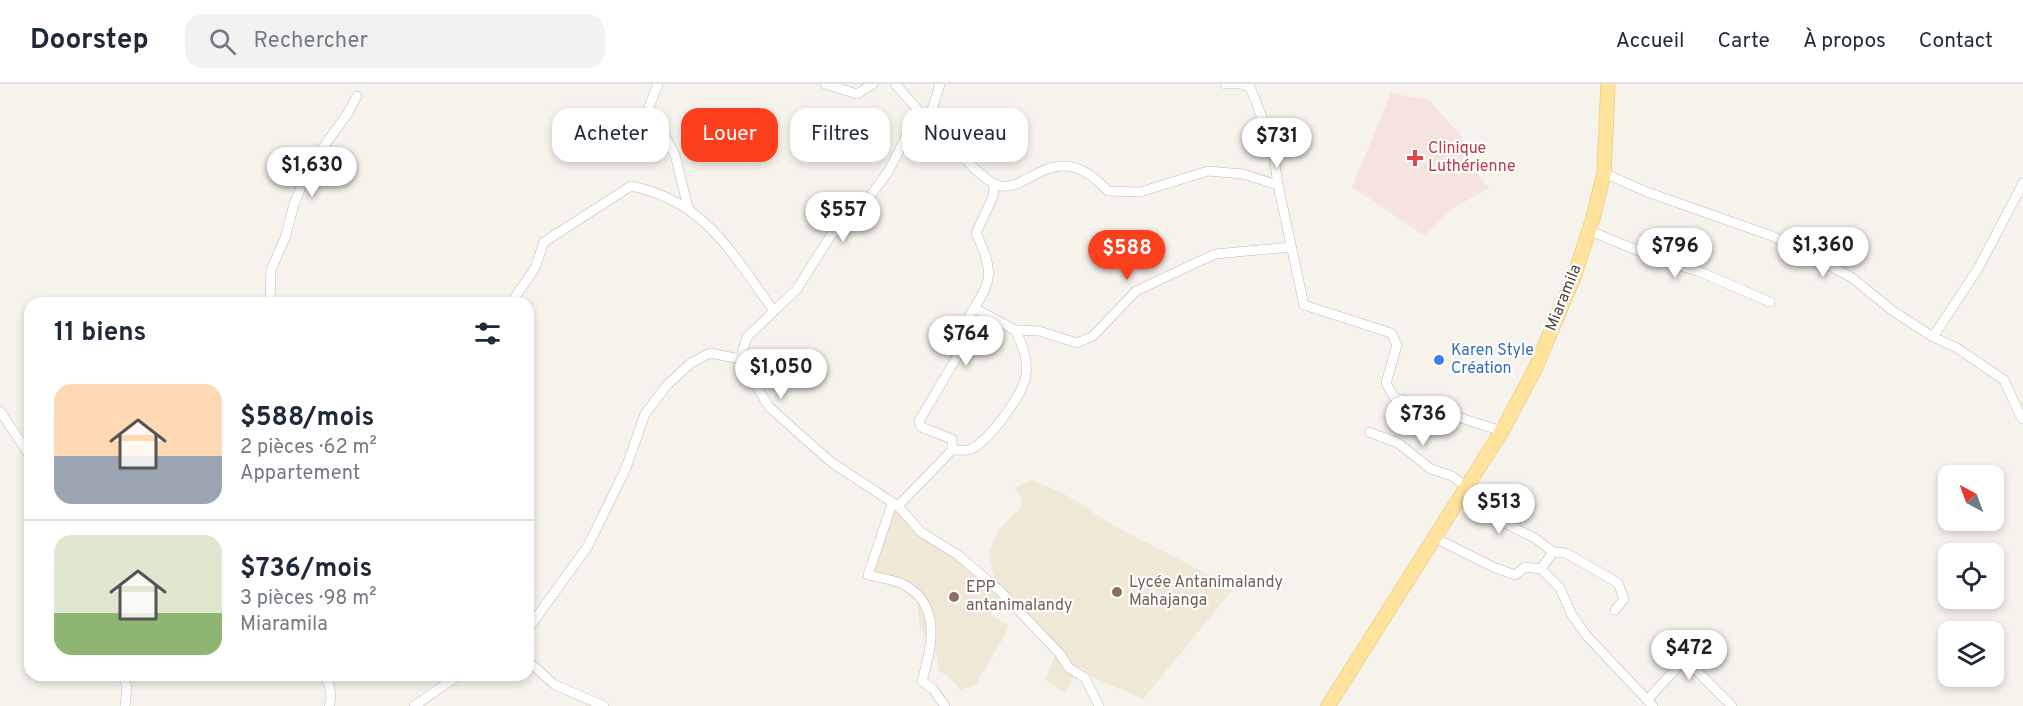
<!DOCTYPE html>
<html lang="fr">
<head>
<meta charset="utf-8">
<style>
	:root { --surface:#fff; --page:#f2f2f3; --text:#1f2937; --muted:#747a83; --line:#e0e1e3; --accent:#fc3f1d }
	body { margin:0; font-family:Overpass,sans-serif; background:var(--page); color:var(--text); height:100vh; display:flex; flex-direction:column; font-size:22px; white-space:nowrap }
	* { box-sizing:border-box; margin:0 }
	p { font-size:20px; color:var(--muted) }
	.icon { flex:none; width:33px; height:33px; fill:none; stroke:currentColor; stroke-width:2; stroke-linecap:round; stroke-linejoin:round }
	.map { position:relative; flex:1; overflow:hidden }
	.details { position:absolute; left:24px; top:213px; width:510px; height:384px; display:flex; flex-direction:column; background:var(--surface); border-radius:18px; box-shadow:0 3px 9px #0003 }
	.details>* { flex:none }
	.top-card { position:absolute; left:552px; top:24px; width:570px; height:54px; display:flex; gap:12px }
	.needle { width:39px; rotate:319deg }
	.tools { position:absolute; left:1938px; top:381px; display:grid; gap:12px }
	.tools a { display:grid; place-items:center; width:66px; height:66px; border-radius:12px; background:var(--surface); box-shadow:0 3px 9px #0003; font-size:30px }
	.price { position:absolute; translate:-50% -51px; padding:0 14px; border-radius:21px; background:#fff; color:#222; font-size:20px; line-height:39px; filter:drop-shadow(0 2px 3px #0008) }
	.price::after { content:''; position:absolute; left:50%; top:36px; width:18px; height:14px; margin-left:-9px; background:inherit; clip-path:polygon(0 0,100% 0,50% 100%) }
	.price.active { background:var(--accent); color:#fff }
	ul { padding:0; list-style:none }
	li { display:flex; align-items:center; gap:18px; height:150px; padding:0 30px }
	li+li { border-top:2px solid var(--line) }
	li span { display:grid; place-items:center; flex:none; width:168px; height:120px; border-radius:18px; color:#555 }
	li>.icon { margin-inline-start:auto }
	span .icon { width:72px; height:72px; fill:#fffc; stroke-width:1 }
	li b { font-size:26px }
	h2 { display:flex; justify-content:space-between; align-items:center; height:72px; padding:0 30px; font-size:26px }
	.tag { padding:0 21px; border-radius:18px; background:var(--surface); box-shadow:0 3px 9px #0003; font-size:21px; line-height:54px }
	.tag.active { background:var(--accent); color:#fff }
	header { display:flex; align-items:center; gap:36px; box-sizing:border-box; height:84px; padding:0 30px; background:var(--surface); border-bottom:2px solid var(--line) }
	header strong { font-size:28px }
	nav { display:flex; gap:33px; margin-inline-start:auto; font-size:21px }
	.search { width:420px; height:54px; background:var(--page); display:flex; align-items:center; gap:15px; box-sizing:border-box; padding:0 21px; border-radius:18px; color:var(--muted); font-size:22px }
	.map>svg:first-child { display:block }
	.education { fill:#efe8d6 }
	.medical { fill:#f6e3e0 }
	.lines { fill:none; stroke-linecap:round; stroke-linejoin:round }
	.street-casing { stroke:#c2bbae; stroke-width:10 }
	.primary-casing { stroke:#e6c16a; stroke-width:15 }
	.street { stroke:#fff; stroke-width:9 }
	.primary { stroke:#ffe39c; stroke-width:14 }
	.health-dot { fill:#e0444e; stroke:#fff; stroke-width:2 }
	.shop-dot { fill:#3f7fe0; stroke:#fff; stroke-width:2 }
	.education-dot { fill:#8d6e63; stroke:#fff; stroke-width:2 }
	.labels { text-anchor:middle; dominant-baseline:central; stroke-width:4.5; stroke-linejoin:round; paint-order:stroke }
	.health-label { font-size:16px; fill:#be3a42; stroke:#fff; text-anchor:start }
	.street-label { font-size:16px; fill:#4b4439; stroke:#fff }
	.shop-label { font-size:16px; fill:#366cbe; stroke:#fff; text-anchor:start }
	.education-label { font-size:16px; fill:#785e54; stroke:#fff; text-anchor:start }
</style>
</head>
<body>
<header>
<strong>Doorstep</strong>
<div class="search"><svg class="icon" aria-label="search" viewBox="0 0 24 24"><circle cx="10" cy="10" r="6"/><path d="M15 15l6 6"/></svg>Rechercher</div>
<nav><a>Accueil</a><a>Carte</a><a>À propos</a><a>Contact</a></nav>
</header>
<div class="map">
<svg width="2023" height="622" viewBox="0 0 2023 622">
	<rect width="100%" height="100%" fill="#f6f3ec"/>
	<g class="education">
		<polygon points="1029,397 1035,397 1068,412 1107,438 1234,504 1143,615 1095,594 1080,583 1065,609 1045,596 1059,564 995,498 989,470 997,448 1021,423 1021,414 1014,404"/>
		<polygon points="898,422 921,448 1000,507 991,531 1008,541 1005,551 976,600 960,606 949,593 939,587 937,572 920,543 917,518 892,498 866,486 881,445"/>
	</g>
	<polygon class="medical" points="1391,9 1429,16 1462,53 1459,66 1489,104 1453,124 1425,152 1352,103"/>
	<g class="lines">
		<g class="street-casing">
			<g id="street">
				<polyline points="658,0 649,23 675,71 688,123"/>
				<polyline points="825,0 857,10 873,0"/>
				<polyline points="895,0 926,35"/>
				<path d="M940,0L930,32C949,54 968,84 993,99C1026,118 1052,46 1108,107L1140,108L1208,87L1243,90L1278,101L1304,221L1391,249L1397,261L1386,299L1394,313L1502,347"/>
				<polyline points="1225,0 1239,0"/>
				<polyline points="1241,0 1250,3 1272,59 1278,101"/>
				<polyline points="1604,89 1647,108 1772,152 1851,193 1893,227 1933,253 1957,264 2004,296 2022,335"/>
				<polyline points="1590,147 1668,179 1698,187 1770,218"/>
				<polyline points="270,219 271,186 285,154 294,120 311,80 348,29 357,12"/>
				<path d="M511,219L535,184L544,158L631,102C706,117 732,170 774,227"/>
				<polyline points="974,224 1015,246 1039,247 1077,259 1093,252 1136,207 1215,170 1291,163"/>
				<polyline points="1933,253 1979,183 2023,99"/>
				<polyline points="740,275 747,253 797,205 831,151 856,131 888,88 908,49 930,32"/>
				<polyline points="0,327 30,372"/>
				<polyline points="1369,348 1398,359 1431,385 1452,392 1465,402"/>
				<path d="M952,366C957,366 966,367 971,365C989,357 1023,311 1026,291C1028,276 1022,259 1015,246"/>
				<polyline points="1457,414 1536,455 1553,468"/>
				<path d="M892,420L868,491C880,494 898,496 908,503C942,525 931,565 922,597L933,605L945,622"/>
				<path d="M898,422L952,366V355L921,343L919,337L964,261L969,247L965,239C989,199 998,195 976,149L993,113L994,100"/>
				<polyline points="1433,453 1493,483 1515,491 1525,483 1541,485 1560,504 1572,531 1586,551 1653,622"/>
				<polyline points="1541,485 1553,468 1566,469 1618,499 1624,515 1615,526"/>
				<polyline points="528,545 588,462 626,384 645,330 667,301 691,279 710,269 740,275 769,323 831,378 898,422 921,448 958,471 1000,507 1060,570 1069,584 1085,594 1099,622"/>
				<polyline points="528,577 555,601 604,622"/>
				<polyline points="123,591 127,603 125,622"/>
				<path d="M324,591C330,599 333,613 329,622"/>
				<polyline points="1647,616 1685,575 1732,622"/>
				<polyline points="414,622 459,591"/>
			</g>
		</g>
		<g class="primary-casing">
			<polyline id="primary" points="1328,622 1502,347 1535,285 1574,193 1593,134 1604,89 1608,0"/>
		</g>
		<use href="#street" class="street"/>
		<use href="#primary" class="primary"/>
	</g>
	<path class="health-dot" d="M1412 65h6v6h6v6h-6v6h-6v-6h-6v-6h6z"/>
	<circle class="shop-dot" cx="1439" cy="276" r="6"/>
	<g class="education-dot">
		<circle cx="1117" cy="508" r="6"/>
		<circle cx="954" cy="513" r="6"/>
	</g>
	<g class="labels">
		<g class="health-label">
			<text x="1428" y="65">Clinique<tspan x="1428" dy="18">Luthérienne</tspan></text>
		</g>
		<g class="street-label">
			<text transform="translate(1564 214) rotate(-68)">Miaramila</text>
		</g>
		<g class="shop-label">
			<text x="1451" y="267">Karen Style<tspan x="1451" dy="18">Création</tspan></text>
		</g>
		<g class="education-label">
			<text x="1129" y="499">Lycée Antanimalandy<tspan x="1129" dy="18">Mahajanga</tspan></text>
			<text x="966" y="504">EPP<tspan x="966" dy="18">antanimalandy</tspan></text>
		</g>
	</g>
</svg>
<div class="tools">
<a><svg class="needle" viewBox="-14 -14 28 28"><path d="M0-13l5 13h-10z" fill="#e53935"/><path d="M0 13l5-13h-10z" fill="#747a83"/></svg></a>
<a><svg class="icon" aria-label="locate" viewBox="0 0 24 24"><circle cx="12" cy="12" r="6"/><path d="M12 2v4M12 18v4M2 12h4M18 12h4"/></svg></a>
<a><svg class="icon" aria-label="layers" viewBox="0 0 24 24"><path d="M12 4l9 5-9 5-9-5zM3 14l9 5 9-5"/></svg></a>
</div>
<b class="price" style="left:1277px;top:85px">$731</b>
<b class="price" style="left:312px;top:114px">$1,630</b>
<b class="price" style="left:843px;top:159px">$557</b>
<b class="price" style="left:1823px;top:194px">$1,360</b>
<b class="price" style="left:1675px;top:195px">$796</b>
<b class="price active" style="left:1127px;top:197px">$588</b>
<b class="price" style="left:966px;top:283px">$764</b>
<b class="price" style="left:781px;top:316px">$1,050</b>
<b class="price" style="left:1423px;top:363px">$736</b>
<b class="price" style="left:1499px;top:451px">$513</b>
<b class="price" style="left:1689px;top:597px">$472</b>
<div class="top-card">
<a class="tag">Acheter</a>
<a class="tag active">Louer</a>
<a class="tag">Filtres</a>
<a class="tag">Nouveau</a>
</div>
<section class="details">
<h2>11 biens<svg class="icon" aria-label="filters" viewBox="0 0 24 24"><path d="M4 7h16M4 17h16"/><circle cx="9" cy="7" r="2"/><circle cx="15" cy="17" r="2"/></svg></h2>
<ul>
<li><span style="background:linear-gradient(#ffd9b3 60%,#9aa5b1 0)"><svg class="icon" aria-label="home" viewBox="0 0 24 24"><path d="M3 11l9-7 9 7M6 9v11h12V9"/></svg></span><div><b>$588/mois</b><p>2 pièces · 62 m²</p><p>Appartement</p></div></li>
<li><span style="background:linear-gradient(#dfe7d0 65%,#8fb573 0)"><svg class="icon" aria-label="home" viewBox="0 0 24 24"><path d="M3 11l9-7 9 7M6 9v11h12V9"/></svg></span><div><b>$736/mois</b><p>3 pièces · 98 m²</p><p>Miaramila</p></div></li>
</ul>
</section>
</div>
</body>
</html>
